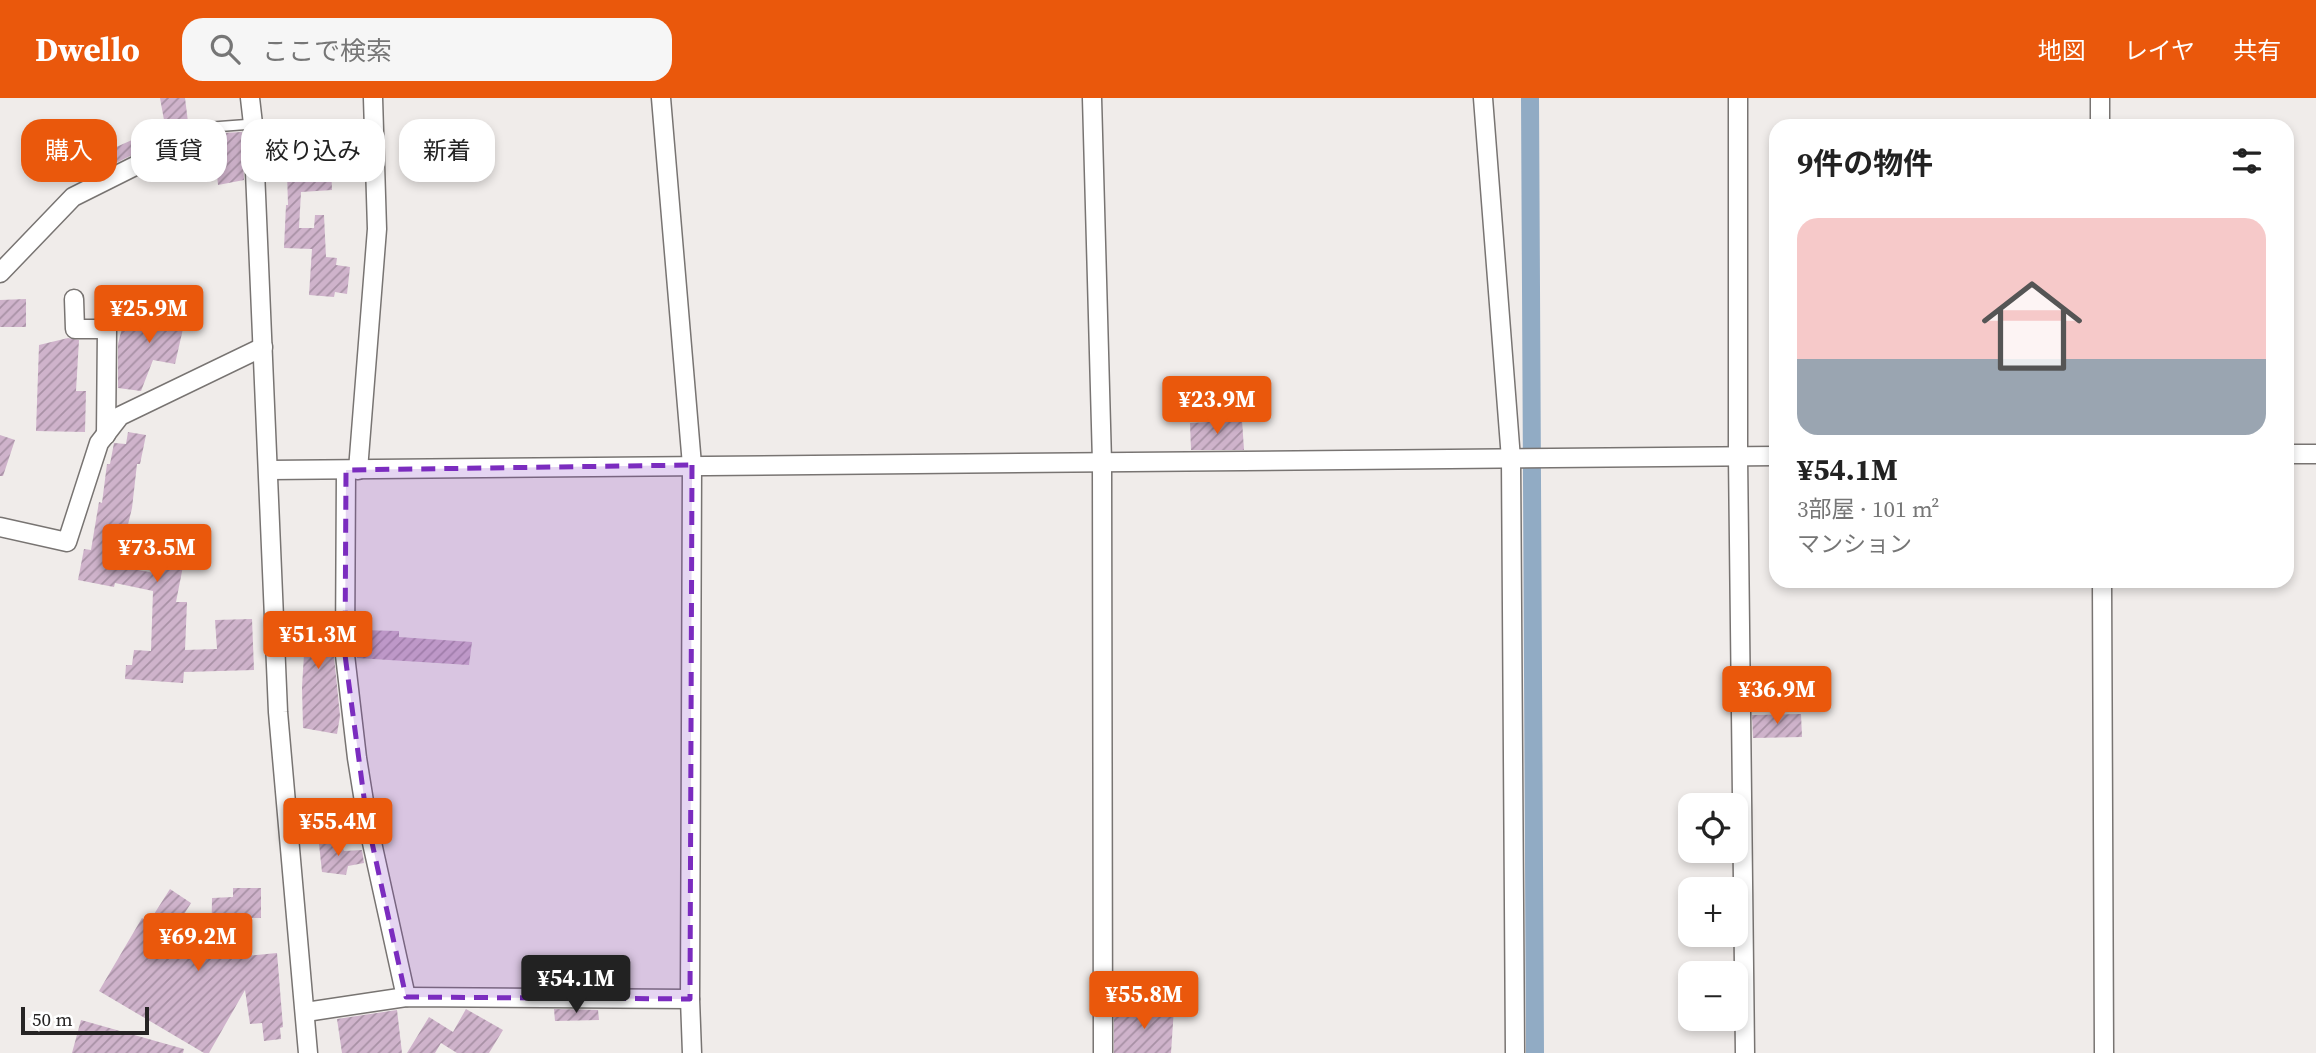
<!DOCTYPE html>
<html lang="ja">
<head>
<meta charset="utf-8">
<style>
	:root { --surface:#fff; --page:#f6f6f6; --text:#222; --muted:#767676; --line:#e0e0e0; --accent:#ea580c }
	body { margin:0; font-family:"Source Serif 4","Noto Sans JP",serif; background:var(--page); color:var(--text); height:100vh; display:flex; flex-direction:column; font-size:26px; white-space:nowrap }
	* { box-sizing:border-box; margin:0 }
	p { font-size:23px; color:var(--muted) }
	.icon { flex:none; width:38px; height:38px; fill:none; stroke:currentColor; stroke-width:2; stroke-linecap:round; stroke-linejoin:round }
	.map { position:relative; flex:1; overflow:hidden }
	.panel { position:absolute; left:1769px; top:21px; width:525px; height:469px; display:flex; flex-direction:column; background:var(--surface); border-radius:21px; box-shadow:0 4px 10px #0003 }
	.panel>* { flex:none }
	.hud { position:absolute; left:21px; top:21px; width:665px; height:63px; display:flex; gap:14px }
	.fabs { position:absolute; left:1678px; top:695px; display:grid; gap:14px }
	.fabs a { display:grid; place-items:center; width:70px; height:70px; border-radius:14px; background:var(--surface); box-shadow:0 4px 10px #0003; font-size:35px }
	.scale { position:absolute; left:21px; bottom:18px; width:128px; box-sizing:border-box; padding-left:7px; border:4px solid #262424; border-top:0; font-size:19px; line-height:24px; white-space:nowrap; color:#262424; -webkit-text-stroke:5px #fff; paint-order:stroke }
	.price { position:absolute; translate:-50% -60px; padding:0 16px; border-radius:7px; background:var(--accent); color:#fff; font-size:23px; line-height:46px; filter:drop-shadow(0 2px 4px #0008) }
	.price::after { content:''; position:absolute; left:50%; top:42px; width:21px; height:16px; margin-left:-10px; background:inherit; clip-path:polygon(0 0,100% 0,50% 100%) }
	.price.active { background:#222; color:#fff }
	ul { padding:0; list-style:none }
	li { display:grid; align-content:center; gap:14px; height:371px; padding:0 28px }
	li+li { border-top:2px solid var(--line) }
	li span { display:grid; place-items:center; height:217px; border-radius:21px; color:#555 }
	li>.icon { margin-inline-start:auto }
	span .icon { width:126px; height:126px; fill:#fffc; stroke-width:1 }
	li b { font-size:30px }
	h2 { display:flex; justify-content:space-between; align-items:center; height:84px; padding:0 28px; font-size:30px }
	.tag { padding:0 24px; border-radius:21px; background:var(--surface); box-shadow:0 4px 10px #0003; font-size:24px; line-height:63px }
	.tag.active { background:var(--accent); color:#fff }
	header { display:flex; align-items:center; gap:42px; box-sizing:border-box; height:98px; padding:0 35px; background:var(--accent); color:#fff }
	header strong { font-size:33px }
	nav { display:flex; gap:38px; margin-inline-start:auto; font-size:24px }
	.search { width:490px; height:63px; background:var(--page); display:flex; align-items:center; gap:18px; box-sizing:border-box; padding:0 24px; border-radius:21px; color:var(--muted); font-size:26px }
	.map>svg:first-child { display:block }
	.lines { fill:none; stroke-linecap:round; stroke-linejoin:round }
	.canal { stroke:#91abc4; stroke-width:18 }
	.building { fill:url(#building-hatch) }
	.service-casing { stroke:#787472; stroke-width:12 }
	.minor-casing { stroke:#787472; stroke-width:21 }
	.service { stroke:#fff; stroke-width:9 }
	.minor { stroke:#fff; stroke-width:18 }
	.marked { fill:#7b2cbf; fill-opacity:0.2; stroke:#7b2cbf; stroke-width:5; stroke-dasharray:14 9; stroke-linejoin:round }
</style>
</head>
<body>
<header>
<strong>Dwello</strong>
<div class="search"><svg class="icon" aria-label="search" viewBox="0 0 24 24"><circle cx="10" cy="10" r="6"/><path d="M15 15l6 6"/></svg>ここで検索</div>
<nav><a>地図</a><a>レイヤ</a><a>共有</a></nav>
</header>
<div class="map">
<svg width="2316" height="955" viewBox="0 0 2316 955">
	<defs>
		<pattern id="building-hatch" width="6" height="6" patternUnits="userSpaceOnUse" patternTransform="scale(1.75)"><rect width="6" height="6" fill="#cfb3cb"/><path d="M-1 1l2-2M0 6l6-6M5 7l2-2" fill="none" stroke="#a891a5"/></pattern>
	</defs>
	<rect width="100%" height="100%" fill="#f0ecea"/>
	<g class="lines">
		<polyline class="canal" points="1530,0 1535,955"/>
	</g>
	<g class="building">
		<polygon points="160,0 185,0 188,24 172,25 166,33"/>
		<polygon points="94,21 105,54 141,38 146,50 110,68 77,78 62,32"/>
		<polygon points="242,34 244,82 218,87 217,77 173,80 171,63 178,53 176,46 178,39 190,38 191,44 222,41 222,35"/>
		<polygon points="325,50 326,71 331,69 332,92 301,94 299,130 314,130 315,117 324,117 326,159 337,160 336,167 350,169 347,196 335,194 334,199 309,197 312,151 284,150 286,107 288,107 287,74 303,74 302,51"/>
		<polygon points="26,201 26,229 0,229 0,202"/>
		<polygon points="144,207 187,213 175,266 153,262 141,293 118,290 118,246 122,230 145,226"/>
		<polygon points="68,240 79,242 76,293 86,293 85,334 36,333 39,247"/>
		<polygon points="1242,322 1244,352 1191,352 1190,325"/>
		<polygon points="128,334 146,337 140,366 137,366 132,410 118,468 154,475 161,430 193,435 189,463 184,463 176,504 187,504 185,552 217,551 215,522 252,521 254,572 184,574 183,585 125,581 126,567 132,567 134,552 151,553 153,493 115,485 114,489 78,482 84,451 91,452 99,404 102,405 107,366 110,366 114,345 126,346"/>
		<polygon points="0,337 15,342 3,378 0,378"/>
		<polygon points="293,517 334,517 334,558 340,618 337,636 303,630 302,589 304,556 292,556"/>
		<polygon points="357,532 399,533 399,539 472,544 469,567 357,560"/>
		<polygon points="1801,616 1802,639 1753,640 1752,617"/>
		<polygon points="341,745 344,753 362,752 364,765 348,768 346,777 322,774 319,746"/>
		<polygon points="233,790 261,790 261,820 247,820 246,858 277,855 283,929 280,930 281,941 264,943 262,925 250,926 245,892 209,955 204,955 99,893 142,820 149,824 170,791 191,805 171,837 211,860 212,800 233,799"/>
		<polygon points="1174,910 1171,955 1114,955 1114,913"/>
		<polygon points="466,911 503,932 489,955 457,955 441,945 435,955 407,955 429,919 453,934"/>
		<polygon points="554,911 598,912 599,922 555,923"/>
		<polygon points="397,912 402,955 342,955 337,921"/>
		<polygon points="81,922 184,951 183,955 72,955"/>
	</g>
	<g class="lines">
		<g class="service-casing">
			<polyline id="service" points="167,52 173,32 253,26"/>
		</g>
		<g class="minor-casing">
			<g id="minor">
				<polyline points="250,0 253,26 278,614 308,955"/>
				<polyline points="661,0 692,367 690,901 692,955"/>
				<polyline points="1092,0 1102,364 1103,955"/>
				<polyline points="1483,0 1511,361 1515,955"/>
				<polyline points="1738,0 1738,358 1745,955"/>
				<polyline points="2100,0 2100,28"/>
				<polyline points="0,175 73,99 167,52"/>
				<polyline points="74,201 75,231 107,231 106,337"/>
				<polyline points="2287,356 2316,356"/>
				<polyline points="269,372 1776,358"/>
				<polyline points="346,372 345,557 357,660 367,722 406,899"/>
				<polyline points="358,372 377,131 373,0"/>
				<polyline points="0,429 67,444 99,345 120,318 263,249"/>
				<polyline points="2102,483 2104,955"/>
				<polyline points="306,914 406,899 690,901"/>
			</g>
		</g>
		<use href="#service" class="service"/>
		<use href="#minor" class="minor"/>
	</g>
	<path class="marked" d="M692,367L690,901L406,899L367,722L345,557L346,372Z"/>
</svg>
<div class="fabs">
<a><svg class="icon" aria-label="locate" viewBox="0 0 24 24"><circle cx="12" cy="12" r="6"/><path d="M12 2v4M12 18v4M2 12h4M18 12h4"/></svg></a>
<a>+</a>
<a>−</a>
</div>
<div class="scale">50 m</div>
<b class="price" style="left:149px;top:247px">¥25.9M</b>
<b class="price" style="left:1217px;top:338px">¥23.9M</b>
<b class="price" style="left:157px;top:486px">¥73.5M</b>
<b class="price" style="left:318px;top:573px">¥51.3M</b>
<b class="price" style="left:1777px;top:628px">¥36.9M</b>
<b class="price" style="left:338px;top:760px">¥55.4M</b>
<b class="price" style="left:198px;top:875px">¥69.2M</b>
<b class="price active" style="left:576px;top:917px">¥54.1M</b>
<b class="price" style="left:1144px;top:933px">¥55.8M</b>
<div class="hud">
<a class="tag active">購入</a>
<a class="tag">賃貸</a>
<a class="tag">絞り込み</a>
<a class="tag">新着</a>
</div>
<section class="panel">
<h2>9件の物件<svg class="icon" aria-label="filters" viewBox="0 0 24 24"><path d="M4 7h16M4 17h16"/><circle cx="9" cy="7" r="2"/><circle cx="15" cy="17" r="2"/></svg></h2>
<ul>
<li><span style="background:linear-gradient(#f6c9c9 65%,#9aa5b1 0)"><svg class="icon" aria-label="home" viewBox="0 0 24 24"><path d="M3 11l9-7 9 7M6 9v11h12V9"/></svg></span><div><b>¥54.1M</b><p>3部屋 · 101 m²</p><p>マンション</p></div></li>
</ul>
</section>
</div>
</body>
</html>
